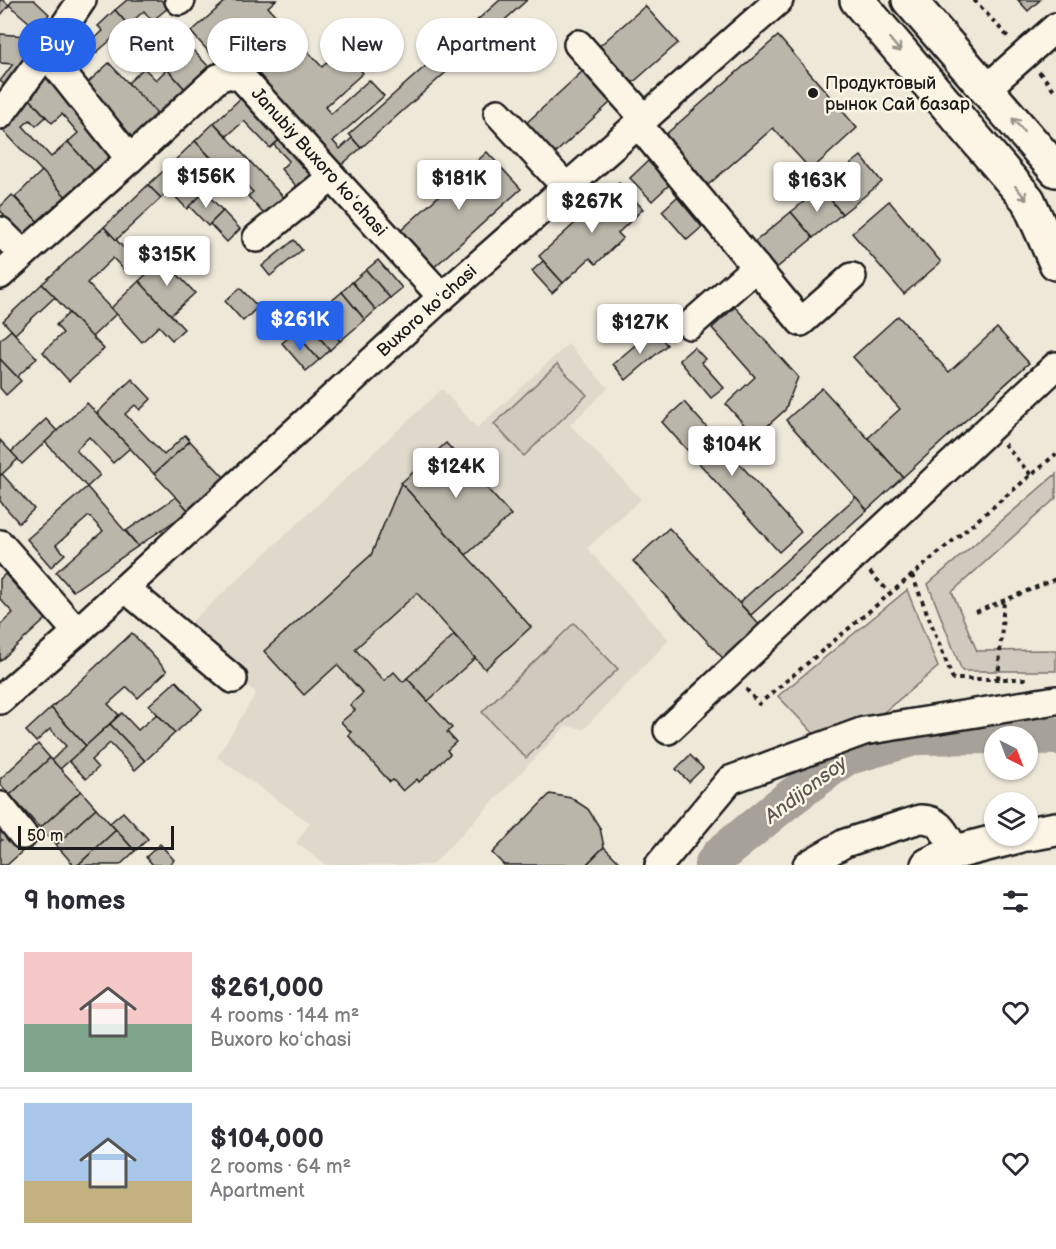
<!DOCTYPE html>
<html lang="en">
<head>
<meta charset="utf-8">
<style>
	:root { --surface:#fff; --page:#f2f2f3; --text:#2b2b33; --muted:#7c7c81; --line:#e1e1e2; --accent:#2563eb }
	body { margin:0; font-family:"Balsamiq Sans",sans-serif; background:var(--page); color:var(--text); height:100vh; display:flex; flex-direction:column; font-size:22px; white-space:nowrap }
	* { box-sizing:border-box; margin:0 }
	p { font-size:20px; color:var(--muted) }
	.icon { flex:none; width:33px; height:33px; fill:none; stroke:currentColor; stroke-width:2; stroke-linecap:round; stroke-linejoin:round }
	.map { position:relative; height:865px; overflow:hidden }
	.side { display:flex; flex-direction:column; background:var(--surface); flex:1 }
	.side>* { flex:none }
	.hud { position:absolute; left:18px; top:18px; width:600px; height:54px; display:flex; gap:12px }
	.needle { width:39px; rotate:138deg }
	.tools { position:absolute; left:984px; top:726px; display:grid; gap:12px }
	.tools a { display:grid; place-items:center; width:54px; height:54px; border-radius:50%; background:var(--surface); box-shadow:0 2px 4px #0004; font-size:30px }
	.scale { position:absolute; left:18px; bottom:15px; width:156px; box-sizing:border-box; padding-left:6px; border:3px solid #1c1c1c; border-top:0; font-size:16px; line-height:21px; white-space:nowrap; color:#1c1c1c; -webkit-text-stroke:4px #fcf5e5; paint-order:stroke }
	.price { position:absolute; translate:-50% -51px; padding:0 14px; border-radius:6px; background:#fff; color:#222; font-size:20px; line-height:39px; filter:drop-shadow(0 2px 3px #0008) }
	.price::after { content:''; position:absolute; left:50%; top:36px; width:18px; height:14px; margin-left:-9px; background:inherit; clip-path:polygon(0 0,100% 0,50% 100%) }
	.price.active { background:var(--accent); color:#fff }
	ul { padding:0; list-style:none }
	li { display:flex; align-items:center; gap:18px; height:150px; padding:0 24px }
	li+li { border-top:2px solid var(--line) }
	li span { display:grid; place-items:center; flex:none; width:168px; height:120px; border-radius:0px; color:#555 }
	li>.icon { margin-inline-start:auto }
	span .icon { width:72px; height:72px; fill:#fffc; stroke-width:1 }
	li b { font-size:26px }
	h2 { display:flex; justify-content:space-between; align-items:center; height:72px; padding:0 24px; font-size:26px }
	.chip { padding:0 21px; border-radius:27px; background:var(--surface); box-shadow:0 2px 4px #0004; font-size:21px; line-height:54px }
	.chip.active { background:var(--accent); color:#fff }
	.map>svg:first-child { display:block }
	.built { fill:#ded9cb }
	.green { fill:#cfcabd; stroke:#76736c; stroke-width:1.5 }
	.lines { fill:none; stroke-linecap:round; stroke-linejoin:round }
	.river { stroke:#a7a299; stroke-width:38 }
	.building { fill:#bab6aa; stroke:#1c1c1c; stroke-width:1.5 }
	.minor-casing { stroke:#1c1c1c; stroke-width:32 }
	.major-casing { stroke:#1c1c1c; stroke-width:38 }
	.path { stroke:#1c1c1c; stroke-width:4; stroke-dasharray:4.5 4.5; stroke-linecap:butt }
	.minor { stroke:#fcf5e5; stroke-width:27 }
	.major { stroke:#fcf5e5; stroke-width:33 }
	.oneway { stroke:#97938b }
	.poi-dot { fill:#1c1c1c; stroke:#fcf5e5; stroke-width:2 }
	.labels { text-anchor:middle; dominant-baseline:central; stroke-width:5; stroke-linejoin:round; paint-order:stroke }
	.poi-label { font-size:18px; fill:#1c1c1c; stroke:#fcf5e5; text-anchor:start }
	.street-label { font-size:18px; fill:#1c1c1c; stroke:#fcf5e5 }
	.water-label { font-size:20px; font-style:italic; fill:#5b5854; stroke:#fcf5e5 }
</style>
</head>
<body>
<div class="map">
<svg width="1056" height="865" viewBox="0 0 1056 865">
	<rect width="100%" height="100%" fill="#eee8d9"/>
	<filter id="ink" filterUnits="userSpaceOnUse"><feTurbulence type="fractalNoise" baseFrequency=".0167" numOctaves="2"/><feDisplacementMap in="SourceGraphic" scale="12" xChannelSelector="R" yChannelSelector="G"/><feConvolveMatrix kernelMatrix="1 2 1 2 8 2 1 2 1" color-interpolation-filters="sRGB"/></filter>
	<g filter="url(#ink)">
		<polygon class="built" points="568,344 608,388 570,425 641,499 587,548 669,640 584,729 566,726 432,865 326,865 296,843 310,823 217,757 256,693 183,630 442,389 477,428"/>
		<g class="green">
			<polygon points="557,364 587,395 524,456 494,424"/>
			<polygon points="1056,474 1056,498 952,592 977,651 1056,650 1056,671 962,671 928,584"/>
			<polygon points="907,590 938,667 884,712 820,740 778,696"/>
			<polygon points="574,623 618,669 526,758 482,712"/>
		</g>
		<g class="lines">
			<polyline class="river" points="713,865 720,855 785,802 845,757 918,736 982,735 1056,736"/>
		</g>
		<g class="building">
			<polygon points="0,0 3,0 9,5 0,16"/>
			<polygon points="13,0 34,0 49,14 38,30 9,5"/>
			<polygon points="127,0 161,0 168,8 152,21 144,11 128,25 115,10"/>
			<polygon points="227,0 276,0 268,7 322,67 342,48 363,73 325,107 331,114 369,80 384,96 333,141 340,149 352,138 361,148 339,167 232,47 217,61 191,32"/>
			<polygon points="500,0 527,0 361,148 349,134"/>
			<polygon points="1018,0 1040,0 1028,11"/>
			<polygon points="645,6 678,43 629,86 596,49"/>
			<polygon points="115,10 128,25 81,66 73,57 103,31 98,26"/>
			<polygon points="0,34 39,37 37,61 14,92 0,81 13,64 0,63"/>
			<polygon points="778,36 857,128 811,170 773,128 708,185 665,135"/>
			<polygon points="190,47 209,67 185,89 167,69"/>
			<polygon points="109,63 158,114 125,145 83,87"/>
			<polygon points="144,68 156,80 167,69 185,89 158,114 128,83"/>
			<polygon points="584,70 612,101 551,157 523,126"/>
			<polygon points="51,71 118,153 96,173 68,142 78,133 62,114 52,123 28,97"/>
			<polygon points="243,96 282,137 270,148 244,121 227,136 214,123"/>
			<polygon points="28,97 46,117 36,126 30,120 23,126 51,157 68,142 96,173 68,199 1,128"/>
			<polygon points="214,123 287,201 268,219 248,196 253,192 237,176 233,180 195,141"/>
			<polygon points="282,137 316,174 299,189 281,169 289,161 274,145"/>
			<polygon points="195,141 225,173 200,197 170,165"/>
			<polygon points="487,152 521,189 431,270 398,233"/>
			<polygon points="861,156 882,182 842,214 821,188"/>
			<polygon points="648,161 670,184 652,201 630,178"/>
			<polygon points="170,165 200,197 187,209 169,190 161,198 148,185"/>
			<polygon points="42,171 68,199 41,225 15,197"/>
			<polygon points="619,183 643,209 618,233 623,238 596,264 590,258 563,283 539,256"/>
			<polygon points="148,185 161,198 116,240 104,227"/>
			<polygon points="821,188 842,214 813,238 791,212"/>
			<polygon points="205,192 223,211 208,226 189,206"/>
			<polygon points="12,195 41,225 19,245 0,219 4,215 0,210 0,207"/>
			<polygon points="677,197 702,227 687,240 662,211"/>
			<polygon points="889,201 941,262 904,294 852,233"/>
			<polygon points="223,211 240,229 227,242 210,224"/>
			<polygon points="791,212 813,238 768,275 747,248"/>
			<polygon points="104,227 137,262 126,272 113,258 87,283 116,314 92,337 42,284"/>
			<polygon points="294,240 302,250 270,276 262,266"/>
			<polygon points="163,259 195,293 171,315 139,281"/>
			<polygon points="378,260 402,288 390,298 366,270"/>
			<polygon points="543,261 563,283 552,293 532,271"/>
			<polygon points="366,270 390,298 376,310 352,282"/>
			<polygon points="139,281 184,329 172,340 159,326 142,342 111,308"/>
			<polygon points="352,282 376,310 365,320 342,292"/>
			<polygon points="42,284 55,297 15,334 3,321"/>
			<polygon points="240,288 258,307 243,321 225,301"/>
			<polygon points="342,292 365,320 340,341 316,314"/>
			<polygon points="735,307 798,377 785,410 755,437 726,404 755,377 712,328"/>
			<polygon points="69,313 104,349 69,381 43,352 63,333 56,325"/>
			<polygon points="316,314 340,341 330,350 306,322"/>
			<polygon points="898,316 949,372 997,328 1029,363 903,477 868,438 900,409 853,357"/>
			<polygon points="306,322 330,350 319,360 295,332"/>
			<polygon points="654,329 667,345 626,380 613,364"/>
			<polygon points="11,330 37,358 17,377 0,359 0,340"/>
			<polygon points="295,332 319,360 306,371 282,343"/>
			<polygon points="694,347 705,359 701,362 724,388 711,398 679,360"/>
			<polygon points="0,359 21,381 6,395 0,388"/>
			<polygon points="132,379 151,399 140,410 135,405 125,414 164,455 185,435 190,441 154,474 97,413"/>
			<polygon points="822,388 903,477 867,510 786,420"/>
			<polygon points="684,402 801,532 779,552 662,422"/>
			<polygon points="87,403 130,448 113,463 89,437 76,450 100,475 87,487 45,442"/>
			<polygon points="46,419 57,431 22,464 11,452"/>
			<polygon points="0,440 18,459 0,476"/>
			<polygon points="190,441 224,477 189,511 154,474"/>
			<polygon points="446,443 511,515 466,555 401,483"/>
			<polygon points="2,474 34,509 19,523 0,501 0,476"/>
			<polygon points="401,483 531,627 485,669 417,593 355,649 384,681 394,672 403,682 407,678 452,728 447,732 456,742 447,750 450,754 419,782 417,779 403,791 393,780 390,782 348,735 351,732 341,722 355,710 350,705 363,693 337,665 304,695 264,651 371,555"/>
			<polygon points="87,487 138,546 73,591 56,572 103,531 89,516 56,545 65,554 51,567 27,539"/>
			<polygon points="176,497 189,511 138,546 126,531"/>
			<polygon points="856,497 867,510 751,615 739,603"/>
			<polygon points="669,528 766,632 730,666 633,561"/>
			<polygon points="5,574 46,619 0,661 0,625 13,613 0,599 0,579"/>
			<polygon points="132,633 167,671 138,698 127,687 108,704 119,715 86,746 51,708"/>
			<polygon points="454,635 475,658 428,701 407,678"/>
			<polygon points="176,681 202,709 175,733 149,705"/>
			<polygon points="51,708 86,746 60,769 52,760 66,746 50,729 36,742 26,731"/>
			<polygon points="122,713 138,730 157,714 175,733 145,761 110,724"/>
			<polygon points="110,724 145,761 135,770 110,743 91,760 98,768 86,779 69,761"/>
			<polygon points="38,744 50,758 10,795 0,784 0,779"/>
			<polygon points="690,755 703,768 689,782 676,769"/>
			<polygon points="50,758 81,791 40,828 10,795"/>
			<polygon points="81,791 96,808 56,845 40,828"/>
			<polygon points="550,794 571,798 588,809 600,828 604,847 586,865 504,865 492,853"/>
			<polygon points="96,808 116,830 78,865 74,865 56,845"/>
			<polygon points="123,812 148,839 135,851 110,823"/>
			<polygon points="0,819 26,848 7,865 0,865 0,841 2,840 0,838"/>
			<polygon points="116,830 135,851 120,865 78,865"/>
			<polygon points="160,844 174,860 169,865 153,865 146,857"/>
			<polygon points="604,847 622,865 586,865"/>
		</g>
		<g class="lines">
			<g class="minor-casing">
				<g id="minor">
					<polyline points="179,0 180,1 181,0"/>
					<polyline points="578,44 644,118"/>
					<polyline points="46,53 130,159"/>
					<polyline points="987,88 1056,27"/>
					<polyline points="498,113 566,187"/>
					<polyline points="0,115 46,53 82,0"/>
					<polyline points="638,124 801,322 852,277"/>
					<polyline points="0,231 23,254"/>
					<polyline points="257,238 332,177"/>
					<polyline points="0,275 130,159 218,78 230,74 242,78 442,297"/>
					<polyline points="690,325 756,267"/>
					<polyline points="0,544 77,632"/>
					<polyline points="125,588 233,679"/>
					<polyline points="0,700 77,632 442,297 779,0"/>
					<polyline points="668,730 1056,366"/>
					<polyline points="0,806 23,835"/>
					<polyline points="659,865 730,780 864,731 1056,700"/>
					<path d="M807,865L845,843L920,819C941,818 946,836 956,852"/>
				</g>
			</g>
			<g class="major-casing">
				<g id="major">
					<polyline points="857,0 1028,200 1056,263"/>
					<polyline points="909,0 1056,170"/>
					<polyline points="1028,834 1056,829"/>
					<polyline points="928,865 956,852 1018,836"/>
				</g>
			</g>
			<g class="path">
				<polyline points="974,0 1010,39"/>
				<polyline points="1039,72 1056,92"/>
				<polyline points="1004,444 1031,475"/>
				<polyline points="870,572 890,593"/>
				<polyline points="912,575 953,679 1028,679"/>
				<polyline points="976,612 1056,579"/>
				<polyline points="998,679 1004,601"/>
				<polyline points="746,689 759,704 1056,454"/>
			</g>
			<use href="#minor" class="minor"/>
			<use href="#major" class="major"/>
		</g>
		<defs><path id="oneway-shaft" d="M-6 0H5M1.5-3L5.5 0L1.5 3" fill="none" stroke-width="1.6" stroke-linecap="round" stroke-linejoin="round" transform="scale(1.5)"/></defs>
		<g class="oneway">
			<use href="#oneway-shaft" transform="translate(895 45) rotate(50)"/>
			<use href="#oneway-shaft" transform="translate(1018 125) rotate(-130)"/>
			<use href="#oneway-shaft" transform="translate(1021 193) rotate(50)"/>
		</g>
	</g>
	<circle class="poi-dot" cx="813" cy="93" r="6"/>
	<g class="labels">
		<g class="poi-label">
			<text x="825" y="83">Продуктовый<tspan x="825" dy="21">рынок Сай базар</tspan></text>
		</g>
		<g class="street-label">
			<text transform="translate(319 162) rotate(48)">Janubiy Buxoro koʻchasi</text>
			<text transform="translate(427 311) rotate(-42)">Buxoro koʻchasi</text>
		</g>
		<g class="water-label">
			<text transform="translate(806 790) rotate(-37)">Andijonsoy</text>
		</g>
	</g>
</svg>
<div class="tools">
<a><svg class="needle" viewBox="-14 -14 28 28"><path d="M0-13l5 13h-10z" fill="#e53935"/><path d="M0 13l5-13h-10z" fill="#7c7c81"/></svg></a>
<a><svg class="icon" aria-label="layers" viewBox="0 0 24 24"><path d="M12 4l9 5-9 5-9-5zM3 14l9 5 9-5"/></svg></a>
</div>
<div class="scale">50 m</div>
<b class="price" style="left:206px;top:209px">$156K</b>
<b class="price" style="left:459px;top:211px">$181K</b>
<b class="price" style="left:817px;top:213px">$163K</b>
<b class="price" style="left:592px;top:234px">$267K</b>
<b class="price" style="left:167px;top:287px">$315K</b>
<b class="price active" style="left:300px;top:352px">$261K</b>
<b class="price" style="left:640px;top:355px">$127K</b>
<b class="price" style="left:732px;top:477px">$104K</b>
<b class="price" style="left:456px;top:499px">$124K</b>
<div class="hud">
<a class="chip active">Buy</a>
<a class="chip">Rent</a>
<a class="chip">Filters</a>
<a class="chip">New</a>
<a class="chip">Apartment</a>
</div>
</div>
<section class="side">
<h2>9 homes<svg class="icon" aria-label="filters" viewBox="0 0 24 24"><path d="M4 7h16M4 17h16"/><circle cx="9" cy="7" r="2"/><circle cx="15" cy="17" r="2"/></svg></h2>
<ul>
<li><span style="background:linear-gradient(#f6c9c9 60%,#7fa58c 0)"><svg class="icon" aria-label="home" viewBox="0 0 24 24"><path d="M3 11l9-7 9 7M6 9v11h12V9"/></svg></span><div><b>$261,000</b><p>4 rooms · 144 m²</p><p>Buxoro koʻchasi</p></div><svg class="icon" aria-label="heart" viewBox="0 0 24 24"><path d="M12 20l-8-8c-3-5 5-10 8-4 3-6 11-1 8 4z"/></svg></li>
<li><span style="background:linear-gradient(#a9c7e8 65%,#c2b280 0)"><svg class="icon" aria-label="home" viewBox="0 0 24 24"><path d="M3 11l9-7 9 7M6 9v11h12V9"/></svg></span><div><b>$104,000</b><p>2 rooms · 64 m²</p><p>Apartment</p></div><svg class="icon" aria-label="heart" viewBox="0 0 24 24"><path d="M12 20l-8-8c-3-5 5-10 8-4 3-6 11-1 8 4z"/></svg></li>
</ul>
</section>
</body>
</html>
